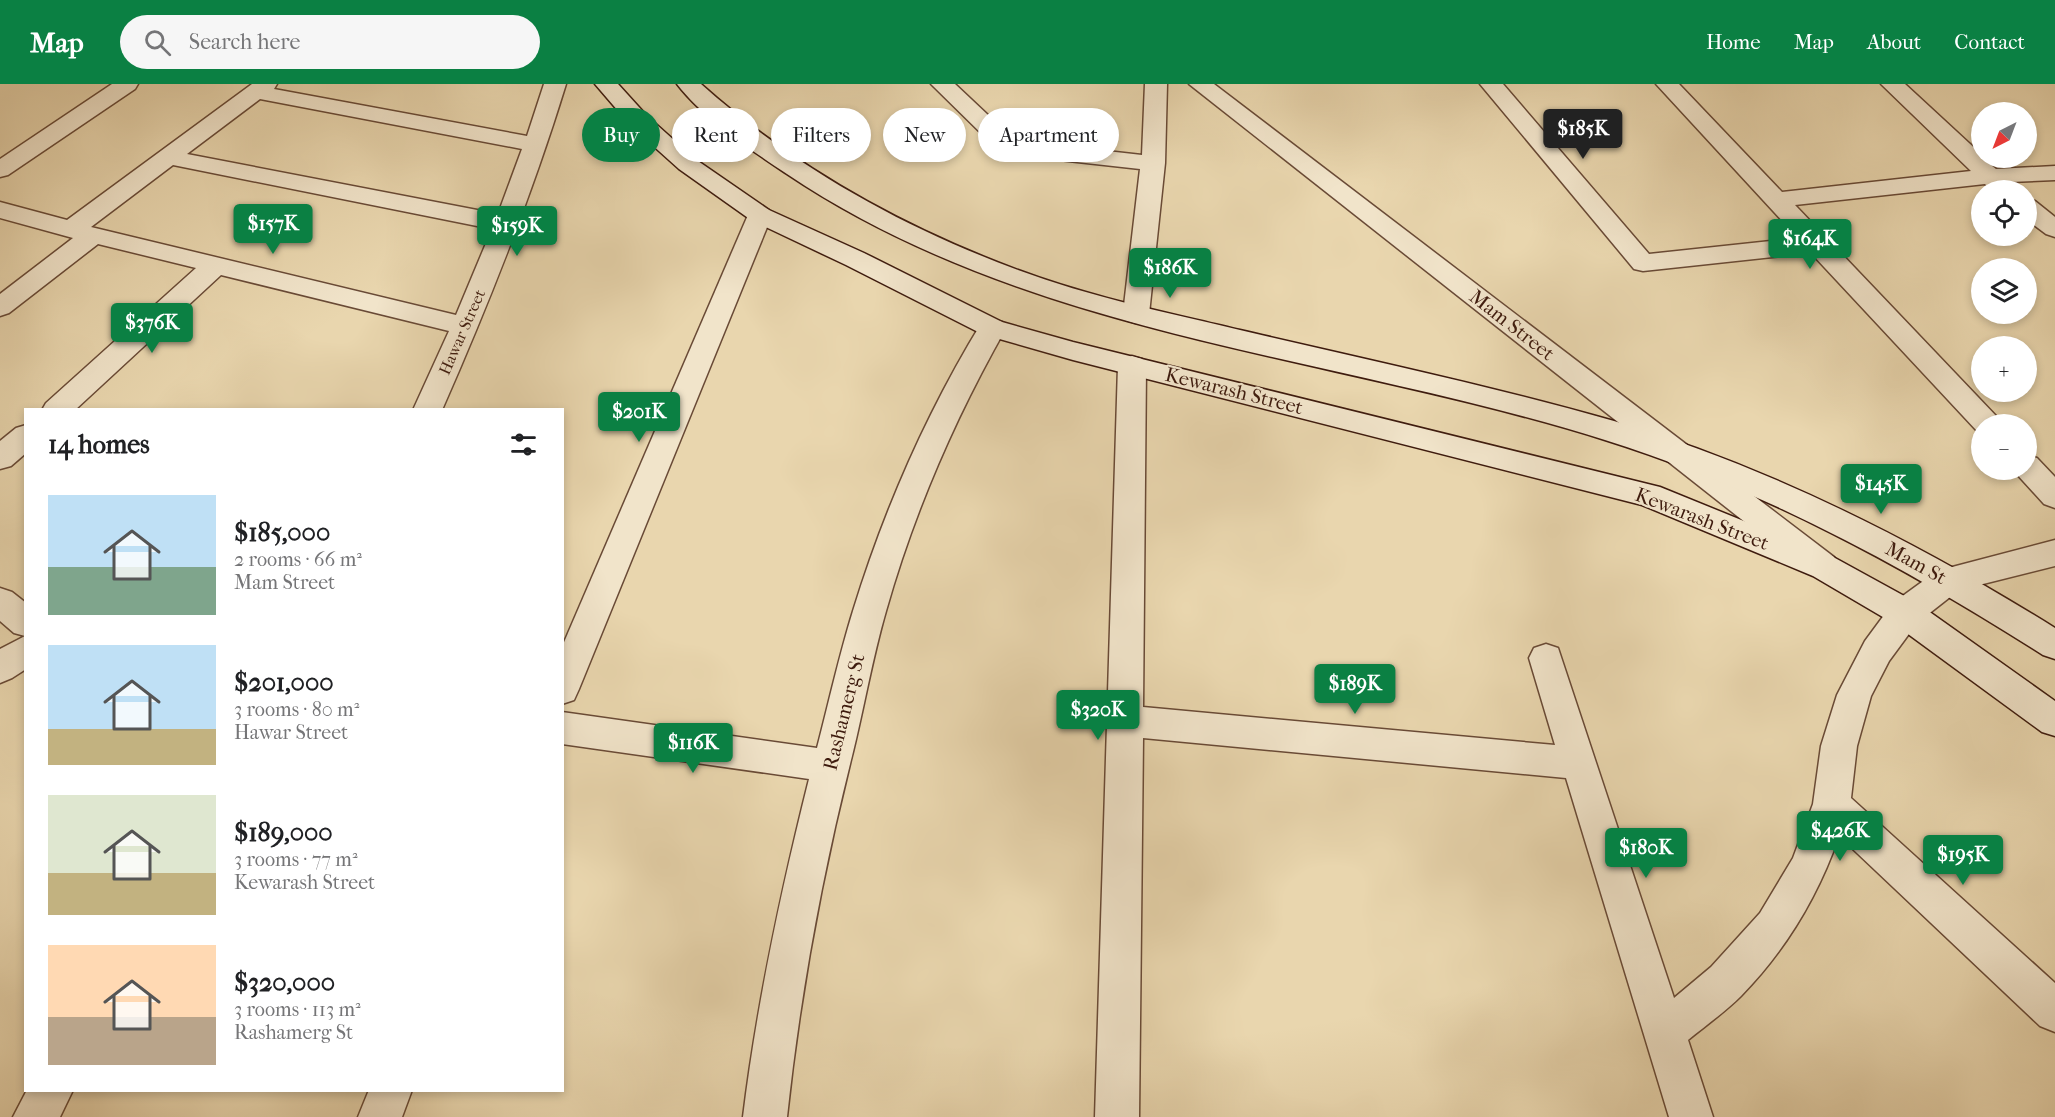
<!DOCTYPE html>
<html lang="en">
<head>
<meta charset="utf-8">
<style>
	:root { --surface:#fff; --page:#f6f6f6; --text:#202124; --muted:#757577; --accent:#0b8043 }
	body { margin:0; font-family:"IM FELL French Canon",serif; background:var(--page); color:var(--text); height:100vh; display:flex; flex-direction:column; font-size:22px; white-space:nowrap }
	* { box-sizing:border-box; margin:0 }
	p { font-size:20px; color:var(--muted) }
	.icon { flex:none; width:33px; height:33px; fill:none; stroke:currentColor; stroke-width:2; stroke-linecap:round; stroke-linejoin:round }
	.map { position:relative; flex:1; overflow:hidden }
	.drawer { position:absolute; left:24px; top:324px; width:540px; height:684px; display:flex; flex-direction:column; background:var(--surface); border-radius:0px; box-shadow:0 3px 9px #0003 }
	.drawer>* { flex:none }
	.banner { position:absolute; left:582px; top:24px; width:570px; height:54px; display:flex; gap:12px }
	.needle { width:39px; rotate:222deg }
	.fabs { position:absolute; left:1971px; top:18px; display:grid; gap:12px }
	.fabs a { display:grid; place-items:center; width:66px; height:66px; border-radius:50%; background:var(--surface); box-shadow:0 3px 9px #0003; font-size:30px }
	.price { position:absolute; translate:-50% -51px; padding:0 14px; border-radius:6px; background:var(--accent); color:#fff; font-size:20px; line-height:39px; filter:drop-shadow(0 2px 3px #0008) }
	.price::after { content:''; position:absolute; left:50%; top:36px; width:18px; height:14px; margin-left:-9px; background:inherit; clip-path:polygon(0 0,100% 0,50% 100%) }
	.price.current { background:#222; color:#fff }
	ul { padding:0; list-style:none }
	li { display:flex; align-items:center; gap:18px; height:150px; padding:0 24px }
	li span { display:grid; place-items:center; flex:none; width:168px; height:120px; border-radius:0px; color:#555 }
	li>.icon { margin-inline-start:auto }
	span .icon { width:72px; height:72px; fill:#fffc; stroke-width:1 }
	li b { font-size:26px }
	h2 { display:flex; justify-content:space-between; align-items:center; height:72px; padding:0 24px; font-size:26px }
	.pill { padding:0 21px; border-radius:27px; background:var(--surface); box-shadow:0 3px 9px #0003; font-size:21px; line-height:54px }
	.pill.current { background:var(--accent); color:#fff }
	header { display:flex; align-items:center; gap:36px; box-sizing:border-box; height:84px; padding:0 30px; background:var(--accent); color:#fff }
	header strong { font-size:28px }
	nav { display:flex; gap:33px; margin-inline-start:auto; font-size:21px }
	.search { width:420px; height:54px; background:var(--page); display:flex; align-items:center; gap:15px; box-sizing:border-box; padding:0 21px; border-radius:33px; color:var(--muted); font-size:22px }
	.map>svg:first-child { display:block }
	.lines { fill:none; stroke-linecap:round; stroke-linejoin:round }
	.minor-casing { stroke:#694a36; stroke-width:3 }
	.tertiary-casing { stroke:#694a36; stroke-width:3 }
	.secondary-casing { stroke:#3e1b0e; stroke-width:3 }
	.minor { fill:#f1e4ca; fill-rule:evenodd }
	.tertiary { fill:#f1e4ca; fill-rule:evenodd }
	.secondary { fill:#f1e4ca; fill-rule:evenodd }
	.labels { text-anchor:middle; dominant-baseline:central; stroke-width:4.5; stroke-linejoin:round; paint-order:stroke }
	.far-street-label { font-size:16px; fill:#3e1b0e; stroke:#f1e4ca }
	.street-label { font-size:20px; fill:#3e1b0e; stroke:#f1e4ca }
</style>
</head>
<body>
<header>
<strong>Map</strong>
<div class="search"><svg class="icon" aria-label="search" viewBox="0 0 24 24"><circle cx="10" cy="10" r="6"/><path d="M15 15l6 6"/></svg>Search here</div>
<nav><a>Home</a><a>Map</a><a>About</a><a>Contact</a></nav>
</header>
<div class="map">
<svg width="2055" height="1033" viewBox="0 0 2055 1033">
	<rect width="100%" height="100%" fill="#e9d6ae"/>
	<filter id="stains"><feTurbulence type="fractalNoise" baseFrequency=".00333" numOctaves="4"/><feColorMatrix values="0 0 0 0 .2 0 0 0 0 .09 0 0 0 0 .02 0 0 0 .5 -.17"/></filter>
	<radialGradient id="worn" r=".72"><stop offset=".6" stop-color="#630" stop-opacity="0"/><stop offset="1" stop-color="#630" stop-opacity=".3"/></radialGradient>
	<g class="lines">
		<g class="minor-casing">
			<g id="minor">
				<polygon points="112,0 138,0 135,5 8,91 0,93 0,75"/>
				<path d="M252,0H277L274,5L527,52L544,0H566C532,111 489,219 442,326H413L449,247L221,191L75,326H42L46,319L196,184L98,160L9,229L0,232V210L73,154L0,134V118L67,136ZM260,15L522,65L498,130L187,70ZM173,81L492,145L456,231L91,143Z"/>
				<polygon points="931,0 955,0 1005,47 1036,59 1142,71 1145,0 1167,0 1165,79 1149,230 1146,236 1136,239 1126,236 1123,230 1140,85 1032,73 989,57"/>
				<polygon points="1480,0 1503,0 1649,170 1798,154 1656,0 1679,0 1782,108 1971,87 1881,0 1905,0 1982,71 1982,74 1996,85 2055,82 2055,96 2010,98 2012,101 2007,106 1991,106 1985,100 1795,121 1997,333 2001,340 1982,340 1982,349 1977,347 1811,169 1643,187 1634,185"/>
				<polygon points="2026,115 2035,117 2055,133 2055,153 2046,150 2026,135"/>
				<polygon points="760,123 769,126 772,131 579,605 574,616 562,620 562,563 748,131 751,126"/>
				<path d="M992,235L1002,238L1006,244C955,334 914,428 886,527C872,575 864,624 852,672C822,791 800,911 787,1033H743C757,919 781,807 809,695L562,660V628L817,664C829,618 839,572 853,527C884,426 927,328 982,238Z"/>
				<path d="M1132,272L1142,275L1146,282L1143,623L1555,661L1529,574L1534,564L1546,560L1558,564L1674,914L1711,883L1760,829L1793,774L1813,720L1821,662L1837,611L1865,557L1893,519L1937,487L2055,456V482L1959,506L1917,539L1889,577L1871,612L1857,662L1851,714L2055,899V948L2040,942L1839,752C1818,812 1786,866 1741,912C1725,928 1705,942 1688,956L1713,1033H1669L1566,694L1143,654L1139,1033H1095L1118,282L1122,275Z"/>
				<polygon points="26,341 26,369 11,382 0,385 0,357 16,344"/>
				<polygon points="2026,371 2037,374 2055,393 2055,424 2044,420 2013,386 2026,386"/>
				<polygon points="0,504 12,508 26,519 26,585 12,594 0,599 0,565 25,552 14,549 0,537"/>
				<polygon points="27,1006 73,1006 60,1033 13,1033"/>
				<polygon points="369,1006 412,1006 402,1033 358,1033"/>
			</g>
		</g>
		<g class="tertiary-casing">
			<polygon id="tertiary" points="1189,0 1214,0 1834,473 1839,482 1834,491 1823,495 1812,491"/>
		</g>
		<g class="secondary-casing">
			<g id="secondary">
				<polygon points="595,0 618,0 647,32 695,75 769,126 864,169 1002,238 1073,258 1660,403 1835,474 1917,519 2055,617 2055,652 2042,648 1893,539 1813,492 1642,421 1073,276 982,250 846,181 751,136 679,85 631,42"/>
				<path d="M677,0H701C794,83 902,143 1018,186C1090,213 1165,228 1240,246C1365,275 1491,302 1614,337C1770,383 1917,458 2055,544V575L2043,571C1905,483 1762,405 1605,356C1332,270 1031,254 787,90C751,66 704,35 677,0Z"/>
			</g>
		</g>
		<use href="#minor" class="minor"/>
		<use href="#tertiary" class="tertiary"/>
		<use href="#secondary" class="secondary"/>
	</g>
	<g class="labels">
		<g class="far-street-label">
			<text transform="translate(462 248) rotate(-66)">Hawar Street</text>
		</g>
		<g class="street-label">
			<text transform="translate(1512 241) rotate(38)">Mam Street</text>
			<text transform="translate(1234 307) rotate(14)">Kewarash Street</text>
			<text transform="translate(1702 435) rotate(21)">Kewarash Street</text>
			<text transform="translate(1916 479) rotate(29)">Mam St</text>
			<text transform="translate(844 628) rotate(-76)">Rashamerg St</text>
		</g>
	</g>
	<rect width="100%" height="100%" filter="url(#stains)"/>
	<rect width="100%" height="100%" fill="url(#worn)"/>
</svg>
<div class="fabs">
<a><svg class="needle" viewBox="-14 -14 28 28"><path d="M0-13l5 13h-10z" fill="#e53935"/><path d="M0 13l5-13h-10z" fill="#757577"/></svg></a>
<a><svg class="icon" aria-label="locate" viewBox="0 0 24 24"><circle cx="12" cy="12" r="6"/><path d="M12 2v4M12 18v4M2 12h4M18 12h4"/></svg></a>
<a><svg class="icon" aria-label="layers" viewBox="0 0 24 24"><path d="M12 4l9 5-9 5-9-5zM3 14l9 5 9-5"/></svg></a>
<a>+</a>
<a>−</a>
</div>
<b class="price current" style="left:1583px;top:76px">$185K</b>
<b class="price" style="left:273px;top:171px">$157K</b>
<b class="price" style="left:517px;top:173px">$159K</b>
<b class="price" style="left:1810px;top:186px">$164K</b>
<b class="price" style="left:1170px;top:215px">$186K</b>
<b class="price" style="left:152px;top:270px">$376K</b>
<b class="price" style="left:639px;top:359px">$201K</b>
<b class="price" style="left:1881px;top:431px">$145K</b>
<b class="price" style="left:1355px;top:631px">$189K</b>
<b class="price" style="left:1098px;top:657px">$320K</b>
<b class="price" style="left:693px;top:690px">$116K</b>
<b class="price" style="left:1840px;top:778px">$426K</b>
<b class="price" style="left:1646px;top:795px">$180K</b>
<b class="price" style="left:1963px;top:802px">$195K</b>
<div class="banner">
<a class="pill current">Buy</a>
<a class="pill">Rent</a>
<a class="pill">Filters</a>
<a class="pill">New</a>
<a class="pill">Apartment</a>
</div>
<section class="drawer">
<h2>14 homes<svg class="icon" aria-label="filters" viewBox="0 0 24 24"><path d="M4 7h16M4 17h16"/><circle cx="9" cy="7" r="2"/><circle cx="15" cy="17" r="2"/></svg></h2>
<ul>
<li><span style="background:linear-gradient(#bfe0f5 60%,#7fa58c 0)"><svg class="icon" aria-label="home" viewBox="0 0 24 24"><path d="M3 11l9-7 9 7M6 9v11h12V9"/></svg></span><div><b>$185,000</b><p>2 rooms · 66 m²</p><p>Mam Street</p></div></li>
<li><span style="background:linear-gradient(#bfe0f5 70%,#c2b280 0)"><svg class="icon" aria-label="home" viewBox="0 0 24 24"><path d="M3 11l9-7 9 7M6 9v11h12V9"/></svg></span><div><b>$201,000</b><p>3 rooms · 80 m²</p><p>Hawar Street</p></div></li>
<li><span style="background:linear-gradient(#dfe7d0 65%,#c2b280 0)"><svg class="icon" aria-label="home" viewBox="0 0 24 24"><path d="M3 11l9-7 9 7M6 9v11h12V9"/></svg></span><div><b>$189,000</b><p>3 rooms · 77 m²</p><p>Kewarash Street</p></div></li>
<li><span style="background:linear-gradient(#ffd9b3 60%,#b9a48a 0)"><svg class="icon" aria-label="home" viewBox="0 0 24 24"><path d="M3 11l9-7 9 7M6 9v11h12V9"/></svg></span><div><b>$320,000</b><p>3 rooms · 113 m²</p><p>Rashamerg St</p></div></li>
</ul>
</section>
</div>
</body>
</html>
